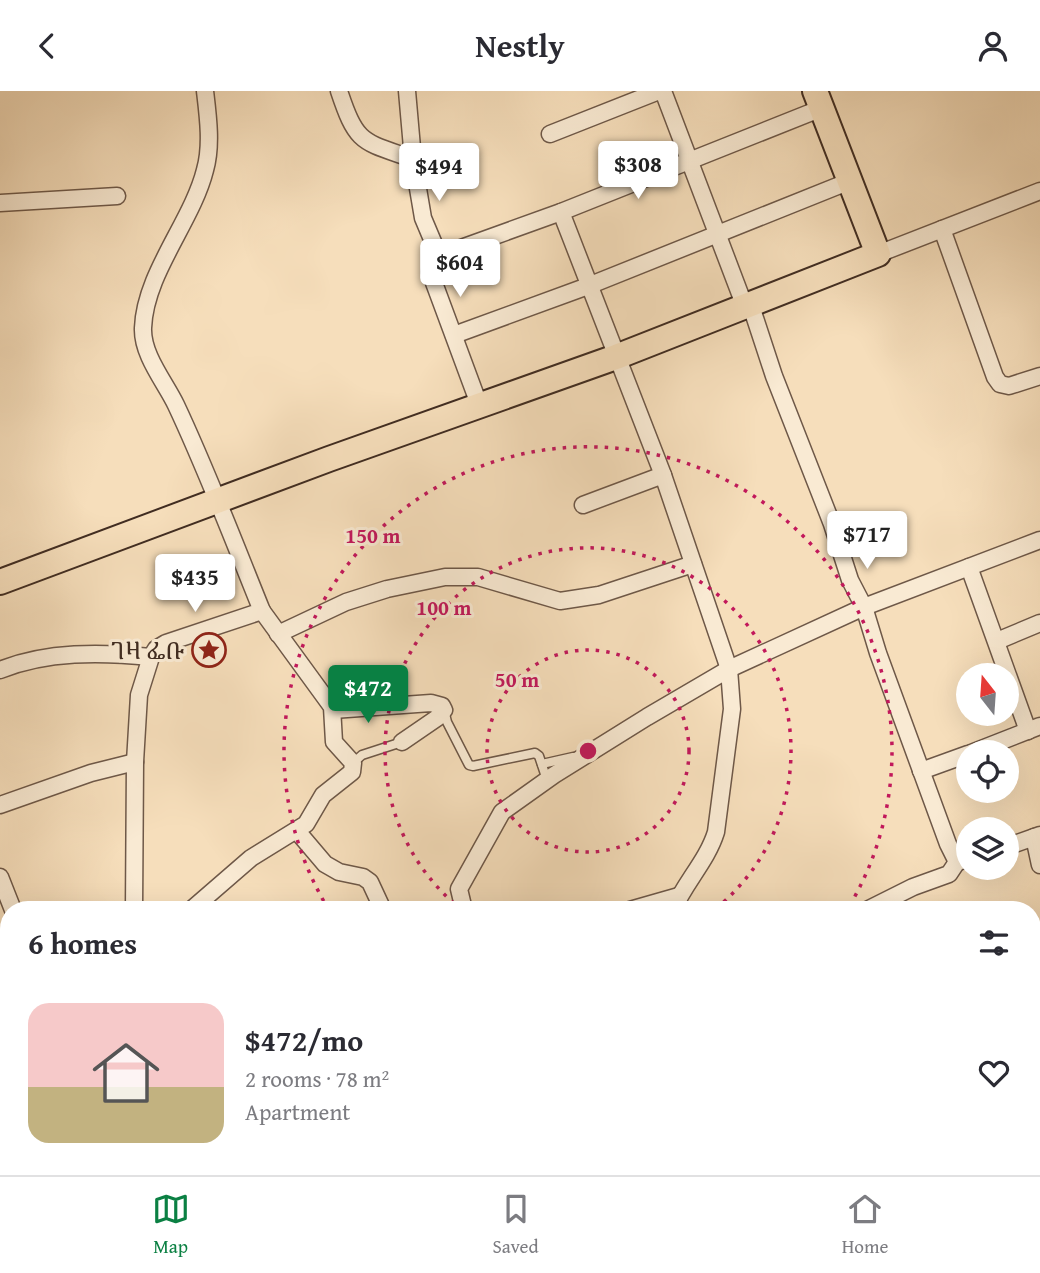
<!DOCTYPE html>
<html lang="en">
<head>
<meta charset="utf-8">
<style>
	:root { --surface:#fff; --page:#f7f7f7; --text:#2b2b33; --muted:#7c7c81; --line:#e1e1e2; --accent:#0b8043 }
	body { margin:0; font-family:"Gentium Book Plus","Noto Serif Ethiopic",serif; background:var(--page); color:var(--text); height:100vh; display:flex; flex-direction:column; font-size:26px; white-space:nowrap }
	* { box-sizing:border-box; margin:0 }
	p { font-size:23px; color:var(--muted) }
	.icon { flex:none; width:38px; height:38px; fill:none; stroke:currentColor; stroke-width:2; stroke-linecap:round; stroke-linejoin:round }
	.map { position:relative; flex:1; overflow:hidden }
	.details { position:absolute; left:0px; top:810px; width:1041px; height:275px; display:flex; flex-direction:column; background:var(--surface); border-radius:28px 28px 0 0; box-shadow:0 7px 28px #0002 }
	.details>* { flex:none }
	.needle { width:46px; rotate:343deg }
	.fabs { position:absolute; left:956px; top:572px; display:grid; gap:14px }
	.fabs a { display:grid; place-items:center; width:63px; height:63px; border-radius:50%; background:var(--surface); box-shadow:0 7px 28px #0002; font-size:35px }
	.price { position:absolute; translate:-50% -60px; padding:0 16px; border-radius:7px; background:#fff; color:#222; font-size:23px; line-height:46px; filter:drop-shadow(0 2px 4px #0008) }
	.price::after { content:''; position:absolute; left:50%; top:42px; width:21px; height:16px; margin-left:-10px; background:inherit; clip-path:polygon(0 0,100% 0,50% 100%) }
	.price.active { background:var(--accent); color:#fff }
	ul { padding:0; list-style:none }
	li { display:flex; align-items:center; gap:21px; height:175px; padding:0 28px }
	li span { display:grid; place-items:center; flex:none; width:196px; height:140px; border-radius:21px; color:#555 }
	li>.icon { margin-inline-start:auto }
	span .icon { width:84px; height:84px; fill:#fffc; stroke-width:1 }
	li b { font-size:30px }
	h2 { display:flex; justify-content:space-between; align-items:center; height:84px; padding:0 28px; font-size:30px }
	header { display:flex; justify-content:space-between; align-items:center; height:91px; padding:0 28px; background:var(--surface); font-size:32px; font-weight:700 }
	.tabs { display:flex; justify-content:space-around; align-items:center; height:98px; border-top:2px solid var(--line); background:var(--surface); font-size:19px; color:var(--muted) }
	.tabs a { display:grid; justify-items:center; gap:4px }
	.tabs .active { color:var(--accent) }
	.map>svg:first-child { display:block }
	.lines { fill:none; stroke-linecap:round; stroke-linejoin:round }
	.lane-casing { stroke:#6e5848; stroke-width:11 }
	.street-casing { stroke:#6e5848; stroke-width:19 }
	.primary-casing { stroke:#402c21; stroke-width:28 }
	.lane { stroke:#f9ead3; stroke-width:8 }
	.street { stroke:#f9ead3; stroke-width:16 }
	.primary { stroke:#f6debb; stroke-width:24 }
	.ring { fill:none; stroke:#c2185b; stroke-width:3.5; stroke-dasharray:3.5 7 }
	.labels { text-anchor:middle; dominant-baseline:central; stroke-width:6; stroke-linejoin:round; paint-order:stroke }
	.poi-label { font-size:24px; fill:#402c21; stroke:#f9ead3; text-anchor:end }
	.centre { fill:#c2185b; stroke:#f9ead3; stroke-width:3.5 }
	.ring-label { font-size:21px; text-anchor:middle; font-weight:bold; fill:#c2185b; stroke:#f9ead3; stroke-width:6; stroke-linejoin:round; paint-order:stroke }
</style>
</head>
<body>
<header><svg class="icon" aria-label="back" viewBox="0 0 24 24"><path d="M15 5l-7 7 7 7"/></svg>Nestly<svg class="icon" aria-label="person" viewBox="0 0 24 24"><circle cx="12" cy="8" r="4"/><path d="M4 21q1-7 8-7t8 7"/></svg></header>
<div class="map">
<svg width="1040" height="1084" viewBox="0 0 1040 1084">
	<rect width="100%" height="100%" fill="#f6debb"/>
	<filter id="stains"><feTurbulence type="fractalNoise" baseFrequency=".00286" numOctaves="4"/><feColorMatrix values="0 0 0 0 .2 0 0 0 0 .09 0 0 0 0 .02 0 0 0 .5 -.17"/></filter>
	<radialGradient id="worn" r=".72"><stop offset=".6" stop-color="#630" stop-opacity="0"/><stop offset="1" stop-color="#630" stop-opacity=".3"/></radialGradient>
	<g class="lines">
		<g class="lane-casing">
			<g id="lane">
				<polyline points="444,619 447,631 469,674 473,675 535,662 539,665 547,689"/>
				<polyline points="353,672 362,664 402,651"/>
				<polyline points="542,673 573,666"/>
			</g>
		</g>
		<g class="street-casing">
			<g id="street">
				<path d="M339,0C357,54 362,50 413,68"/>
				<polyline points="407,0 413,68 423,127 439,165"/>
				<polyline points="663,0 745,216"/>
				<polyline points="550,43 659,0"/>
				<polyline points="0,112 117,105"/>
				<path d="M561,121L663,384L729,578L732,618L716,741C707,770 685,791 673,819"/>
				<polyline points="942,138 995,286 1000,293 1009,295 1040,285"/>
				<polyline points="878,163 1040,100"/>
				<polyline points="751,215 774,285 832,433 850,489 864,516 878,562 948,753 957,771 968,768"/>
				<polyline points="454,244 588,195 850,90"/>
				<polyline points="480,316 430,181 431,172 439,165 561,121 822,17"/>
				<polyline points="583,414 663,384"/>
				<polyline points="969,476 1028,640"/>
				<polyline points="278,543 346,511 387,498 445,486 478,486 560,510 599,504 693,473"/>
				<polyline points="997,550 1040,532"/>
				<path d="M0,579C47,560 101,561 151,566"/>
				<polyline points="333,619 431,612 442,615 444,619 437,627 402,651"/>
				<polyline points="971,662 1040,635"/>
				<polyline points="921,680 968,663"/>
				<polyline points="0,714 91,682 135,671"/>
				<polyline points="297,740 325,773 339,781 363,786 370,791 383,819"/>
				<polyline points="1034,746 1040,774"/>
				<polyline points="1006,756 1040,744"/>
				<polyline points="0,786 13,819"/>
				<path d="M134,819L135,671L139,604L151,566L156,558L166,552L262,520C234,451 208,382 176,314C165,291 142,264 143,237C145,182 192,131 205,79C212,55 208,25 205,0"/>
				<polyline points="191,819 251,767 306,733 323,704 352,681 353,672 334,651 332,616 262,520"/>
				<polyline points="464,819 459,798 502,721 554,684 647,626 729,578 864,516 1040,449"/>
				<polyline points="630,819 679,805"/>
				<polyline points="867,819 913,796 949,783 957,771"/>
				<polyline points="1032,955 1040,905"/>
				<polyline points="0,1064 9,1068"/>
				<polyline points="135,1076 137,1084"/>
				<polyline points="516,1076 519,1084"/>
				<polyline points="635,1076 636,1084"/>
				<polyline points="775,1076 777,1084"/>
				<polyline points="277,1084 279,1076"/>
			</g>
		</g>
		<g class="primary-casing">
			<polyline id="primary" points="0,491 329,368 616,266 878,163 815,0"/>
		</g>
		<use href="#lane" class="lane"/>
		<use href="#street" class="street"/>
		<use href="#primary" class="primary"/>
	</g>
	<g class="ring">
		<circle cx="588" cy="660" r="101"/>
		<path d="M462 819A203 203 0 1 1 714 819"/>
		<path d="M329 819A304 304 0 1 1 847 819"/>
	</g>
	<defs>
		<g id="sight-ring" transform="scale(1.75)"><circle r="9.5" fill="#f9ead3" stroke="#8f2418" stroke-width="1.5"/><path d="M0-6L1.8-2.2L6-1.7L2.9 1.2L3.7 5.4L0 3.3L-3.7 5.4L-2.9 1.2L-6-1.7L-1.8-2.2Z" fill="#8f2418"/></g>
	</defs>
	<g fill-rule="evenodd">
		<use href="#sight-ring" x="209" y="559"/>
	</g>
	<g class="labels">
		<g class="poi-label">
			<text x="184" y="559">ገዛ ፌቡ</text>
		</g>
	</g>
	<circle cx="588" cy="660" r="10" class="centre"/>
	<g class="ring-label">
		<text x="373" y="452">150 m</text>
		<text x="444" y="524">100 m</text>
		<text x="517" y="596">50 m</text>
	</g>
	<rect width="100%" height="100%" filter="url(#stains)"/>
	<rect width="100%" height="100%" fill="url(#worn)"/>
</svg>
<div class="fabs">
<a><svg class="needle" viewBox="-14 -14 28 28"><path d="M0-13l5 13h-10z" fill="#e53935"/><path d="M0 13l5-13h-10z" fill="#7c7c81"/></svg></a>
<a><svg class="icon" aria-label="locate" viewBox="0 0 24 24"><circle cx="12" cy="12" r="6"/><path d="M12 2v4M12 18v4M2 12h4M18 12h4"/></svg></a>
<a><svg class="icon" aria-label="layers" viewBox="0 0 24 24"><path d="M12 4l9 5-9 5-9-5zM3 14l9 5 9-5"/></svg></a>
</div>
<b class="price" style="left:638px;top:110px">$308</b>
<b class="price" style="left:439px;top:112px">$494</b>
<b class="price" style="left:460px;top:208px">$604</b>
<b class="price" style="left:867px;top:480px">$717</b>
<b class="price" style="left:195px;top:523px">$435</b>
<b class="price active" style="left:368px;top:634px">$472</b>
<section class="details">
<h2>6 homes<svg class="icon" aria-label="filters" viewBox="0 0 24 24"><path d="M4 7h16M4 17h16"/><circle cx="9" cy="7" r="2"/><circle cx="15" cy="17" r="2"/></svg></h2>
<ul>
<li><span style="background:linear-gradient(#f6c9c9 60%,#c2b280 0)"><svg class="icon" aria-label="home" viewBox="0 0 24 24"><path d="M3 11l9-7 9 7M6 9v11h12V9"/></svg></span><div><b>$472/mo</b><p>2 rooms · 78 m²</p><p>Apartment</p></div><svg class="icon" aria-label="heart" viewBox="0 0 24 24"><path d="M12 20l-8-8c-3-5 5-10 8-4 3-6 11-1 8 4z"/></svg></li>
</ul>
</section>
</div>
<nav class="tabs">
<a class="active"><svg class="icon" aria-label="map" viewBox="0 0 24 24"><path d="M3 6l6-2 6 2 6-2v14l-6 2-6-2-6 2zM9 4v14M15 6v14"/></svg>Map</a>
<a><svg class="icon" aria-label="saved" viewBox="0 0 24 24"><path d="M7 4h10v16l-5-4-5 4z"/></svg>Saved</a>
<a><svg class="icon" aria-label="home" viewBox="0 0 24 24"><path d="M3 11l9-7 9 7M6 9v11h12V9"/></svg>Home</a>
</nav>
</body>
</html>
